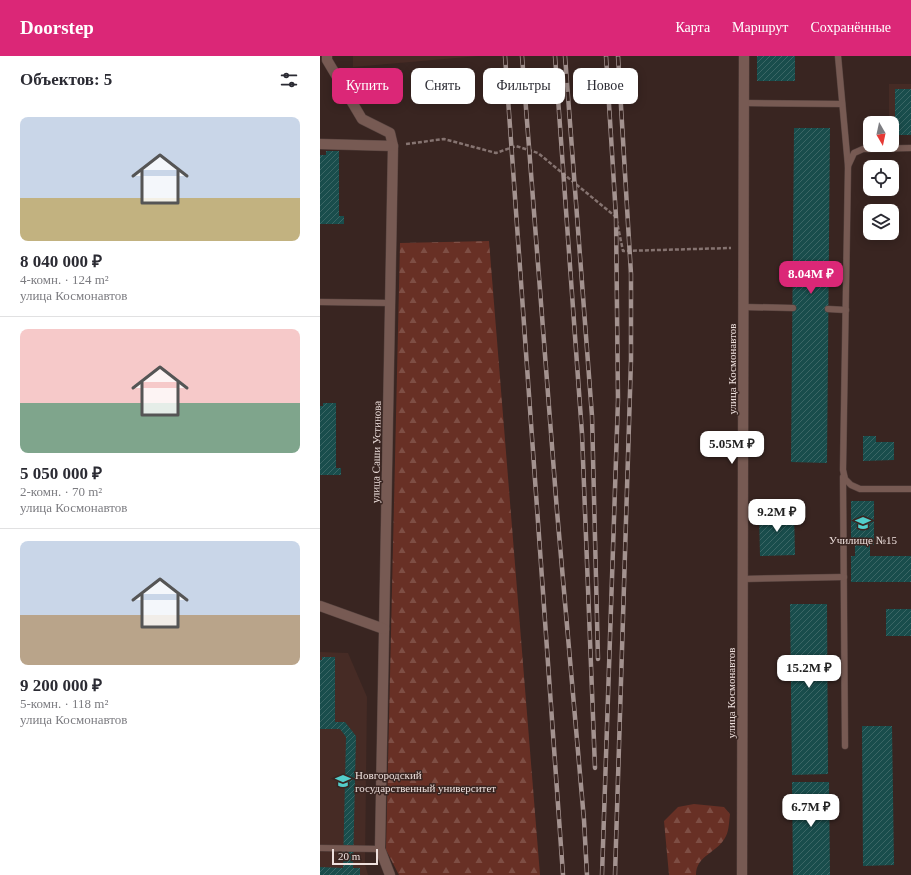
<!DOCTYPE html>
<html lang="ru">
<head>
<meta charset="utf-8">
<style>
	:root { --surface:#fff; --page:#f2f2f3; --text:#2b2b33; --muted:#7c7c81; --line:#e1e1e2; --accent:#db2777 }
	body { margin:0; font-family:"Times New Roman",serif; background:var(--page); color:var(--text); height:100vh; display:flex; flex-direction:column; font-size:15px; white-space:nowrap }
	* { box-sizing:border-box; margin:0 }
	p { font-size:13px; color:var(--muted) }
	.icon { flex:none; width:22px; height:22px; fill:none; stroke:currentColor; stroke-width:2; stroke-linecap:round; stroke-linejoin:round }
	.map { position:relative; flex:1; overflow:hidden }
	.drawer { display:flex; flex-direction:column; background:var(--surface); width:320px }
	.drawer>* { flex:none }
	.guide { position:absolute; left:12px; top:12px; width:380px; height:36px; display:flex; gap:8px }
	.needle { width:26px; rotate:171deg }
	.controls { position:absolute; left:543px; top:60px; display:grid; gap:8px }
	.controls a { display:grid; place-items:center; width:36px; height:36px; border-radius:8px; background:var(--surface); box-shadow:0 2px 10px #0003; font-size:20px }
	.scale { position:absolute; left:12px; bottom:10px; width:46px; box-sizing:border-box; padding-left:4px; border:2px solid #eee0dd; border-top:0; font-size:11px; line-height:14px; white-space:nowrap; color:#eee0dd; -webkit-text-stroke:3px #392521; paint-order:stroke }
	.price { position:absolute; translate:-50% -34px; padding:0 9px; border-radius:8px; background:#fff; color:#222; font-size:13px; line-height:26px; filter:drop-shadow(0 1px 2px #0008) }
	.price::after { content:''; position:absolute; left:50%; top:24px; width:12px; height:9px; margin-left:-6px; background:inherit; clip-path:polygon(0 0,100% 0,50% 100%) }
	.price.on { background:var(--accent); color:#fff }
	ul { padding:0; list-style:none }
	li { display:grid; align-content:center; gap:8px; height:212px; padding:0 20px }
	li+li { border-top:1px solid var(--line) }
	li span { display:grid; place-items:center; height:124px; border-radius:8px; color:#555 }
	li>.icon { margin-inline-start:auto }
	span .icon { width:72px; height:72px; fill:#fffc; stroke-width:1 }
	li b { font-size:17px }
	h2 { display:flex; justify-content:space-between; align-items:center; height:48px; padding:0 20px; font-size:17px }
	.tag { padding:0 14px; border-radius:8px; background:var(--surface); box-shadow:0 2px 10px #0003; font-size:14px; line-height:36px }
	.tag.on { background:var(--accent); color:#fff }
	header { display:flex; align-items:center; gap:24px; box-sizing:border-box; height:56px; padding:0 20px; background:var(--accent); color:#fff }
	header strong { font-size:19px }
	nav { display:flex; gap:22px; margin-inline-start:auto; font-size:14px }
	main { display:flex; flex:1; min-height:0 }
	.map>svg:first-child { display:block }
	.built { fill:#462b25 }
	.forest { fill:url(#forest-firs) }
	.building { fill:url(#building-hatch) }
	.lines { fill:none; stroke-linecap:round; stroke-linejoin:round }
	.lane-casing { stroke:#56433f; stroke-width:7 }
	.street-casing { stroke:#56433f; stroke-width:11 }
	.path { stroke:#867471; stroke-width:2.5; stroke-dasharray:4 2; stroke-linecap:butt }
	.lane { stroke:#775a53; stroke-width:6 }
	.street { stroke:#775a53; stroke-width:10 }
	.rail-casing { stroke:#a3928f; stroke-width:4.5 }
	.rail { stroke:#392521; stroke-width:3; stroke-dasharray:9; stroke-linecap:butt }
	.labels { text-anchor:middle; dominant-baseline:central; stroke-width:3; stroke-linejoin:round; paint-order:stroke }
	.street-label { font-size:11px; fill:#eee0dd; stroke:#392521 }
	.poi-label { font-size:11px; fill:#eee0dd; stroke:#392521 }
</style>
</head>
<body>
<header>
<strong>Doorstep</strong>
<nav><a>Карта</a><a>Маршрут</a><a>Сохранённые</a></nav>
</header>
<main>
<section class="drawer">
<h2>Объектов: 5<svg class="icon" aria-label="filters" viewBox="0 0 24 24"><path d="M4 7h16M4 17h16"/><circle cx="9" cy="7" r="2"/><circle cx="15" cy="17" r="2"/></svg></h2>
<ul>
<li><span style="background:linear-gradient(#c9d6e8 65%,#c2b280 0)"><svg class="icon" aria-label="home" viewBox="0 0 24 24"><path d="M3 11l9-7 9 7M6 9v11h12V9"/></svg></span><div><b>8 040 000 ₽</b><p>4-комн. · 124 m²</p><p>улица Космонавтов</p></div></li>
<li><span style="background:linear-gradient(#f6c9c9 60%,#7fa58c 0)"><svg class="icon" aria-label="home" viewBox="0 0 24 24"><path d="M3 11l9-7 9 7M6 9v11h12V9"/></svg></span><div><b>5 050 000 ₽</b><p>2-комн. · 70 m²</p><p>улица Космонавтов</p></div></li>
<li><span style="background:linear-gradient(#c9d6e8 60%,#b9a48a 0)"><svg class="icon" aria-label="home" viewBox="0 0 24 24"><path d="M3 11l9-7 9 7M6 9v11h12V9"/></svg></span><div><b>9 200 000 ₽</b><p>5-комн. · 118 m²</p><p>улица Космонавтов</p></div></li>
</ul>
</section>
<div class="map">
<svg width="591" height="819" viewBox="0 0 591 819">
	<defs>
		<pattern id="forest-firs" width="22" height="20" patternUnits="userSpaceOnUse"><rect width="22" height="20" fill="#683025"/><path d="M5 1l3.5 6h-7zM16 11l3.5 6h-7z" fill="#7e4e44"/></pattern>
		<pattern id="building-hatch" width="6" height="6" patternUnits="userSpaceOnUse"><rect width="6" height="6" fill="#194d4c"/><path d="M-1 1l2-2M0 6l6-6M5 7l2-2" fill="none" stroke="#3b6665"/></pattern>
	</defs>
	<rect width="100%" height="100%" fill="#392521"/>
	<g class="built">
		<polygon points="33,0 159,0 33,11"/>
		<polygon points="569,28 591,28 591,74 572,74 572,67 569,67"/>
		<polygon points="0,596 28,597 47,641 45,808 48,819 0,819"/>
	</g>
	<g class="forest">
		<polygon points="169,185 220,819 79,819 66,794 80,187"/>
		<path d="M374,748L404,751L410,758C409,766 409,774 406,780C398,797 376,799 376,819H349L344,765L358,751Z"/>
	</g>
	<g class="building">
		<rect x="437" y="0" width="38" height="25"/>
		<rect x="575" y="33" width="16" height="46"/>
		<polygon points="474,72 510,72 507,407 471,406"/>
		<polygon points="6,95 19,95 19,160 24,160 24,168 0,168 0,99 6,99"/>
		<polygon points="3,347 16,347 16,412 21,412 21,419 0,419 0,350 3,350"/>
		<polygon points="543,380 556,380 556,386 574,386 574,404 543,405"/>
		<polygon points="531,445 554,445 554,489 550,489 550,500 591,500 591,526 531,526 531,500 535,500 535,489 531,489"/>
		<polygon points="474,454 475,499 440,500 439,455"/>
		<polygon points="470,548 507,548 508,718 472,719"/>
		<rect x="566" y="553" width="25" height="27"/>
		<polygon points="2,601 15,601 15,666 25,666 36,680 33,812 40,812 40,819 0,819 0,811 23,812 26,681 20,673 0,673 0,604 2,604"/>
		<polygon points="542,670 572,670 574,809 543,810"/>
		<polygon points="472,726 509,726 510,819 473,819"/>
	</g>
	<g class="lines">
		<g class="lane-casing">
			<g id="lane">
				<polyline points="518,0 528,110"/>
				<polyline points="424,47 522,48"/>
				<polyline points="591,92 543,93 534,97 528,110 523,414 525,423 531,429 540,433 591,433"/>
				<polyline points="0,246 70,247"/>
				<polyline points="424,251 473,252"/>
				<polyline points="508,253 526,254"/>
				<polyline points="523,421 525,690"/>
				<polyline points="423,523 524,521"/>
				<polyline points="0,792 60,793"/>
			</g>
		</g>
		<g class="street-casing">
			<g id="street">
				<polyline points="7,0 7,4 42,63 70,77 73,90 60,793 70,819"/>
				<polyline points="0,88 73,90"/>
				<polyline points="0,550 64,573"/>
				<polyline points="422,819 424,0"/>
			</g>
		</g>
		<polyline class="path" points="86,88 124,83 176,97 196,90 218,97 296,161 303,195 411,192"/>
		<use href="#lane" class="lane"/>
		<use href="#street" class="street"/>
		<g class="rail-casing">
			<g id="rail">
				<polyline points="185,0 243,819"/>
				<polyline points="202,0 237,455 264,764 267,819"/>
				<polyline points="235,0 262,378 275,712"/>
				<polyline points="245,0 272,360 278,603"/>
				<polyline points="282,819 298,344 296,161 286,0"/>
				<polyline points="295,819 311,304 311,218 298,0"/>
			</g>
		</g>
		<use href="#rail" class="rail"/>
	</g>
	<defs>
		<g id="university-bare" transform="scale(1.2)"><path d="M0-5L7-2L0 1L-7-2ZM-4 1L0 2.5L4 1V4Q0 6-4 4Z" fill="#53cdca" stroke="#392521" stroke-width="2.5" paint-order="stroke"/></g>
	</defs>
	<g fill-rule="evenodd">
		<use href="#university-bare" x="543" y="467"/>
		<use href="#university-bare" x="23" y="725"/>
	</g>
	<g class="labels">
		<g class="street-label">
			<text transform="translate(412 313) rotate(-90)">улица Космонавтов</text>
			<text transform="translate(56 396) rotate(-89)">улица Саши Устинова</text>
			<text transform="translate(411 637) rotate(-90)">улица Космонавтов</text>
		</g>
		<g class="poi-label">
			<text x="543" y="484">Училище №15</text>
			<text x="35" y="719" text-anchor="start">Новгородский<tspan x="35" dy="13">государственный университет</tspan></text>
		</g>
	</g>
</svg>
<div class="controls">
<a><svg class="needle" viewBox="-14 -14 28 28"><path d="M0-13l5 13h-10z" fill="#e53935"/><path d="M0 13l5-13h-10z" fill="#7c7c81"/></svg></a>
<a><svg class="icon" aria-label="locate" viewBox="0 0 24 24"><circle cx="12" cy="12" r="6"/><path d="M12 2v4M12 18v4M2 12h4M18 12h4"/></svg></a>
<a><svg class="icon" aria-label="layers" viewBox="0 0 24 24"><path d="M12 4l9 5-9 5-9-5zM3 14l9 5 9-5"/></svg></a>
</div>
<div class="scale">20 m</div>
<b class="price on" style="left:491px;top:239px">8.04M ₽</b>
<b class="price" style="left:412px;top:409px">5.05M ₽</b>
<b class="price" style="left:457px;top:477px">9.2M ₽</b>
<b class="price" style="left:489px;top:633px">15.2M ₽</b>
<b class="price" style="left:491px;top:772px">6.7M ₽</b>
<div class="guide">
<a class="tag on">Купить</a>
<a class="tag">Снять</a>
<a class="tag">Фильтры</a>
<a class="tag">Новое</a>
</div>
</div>
</main>
</body>
</html>
